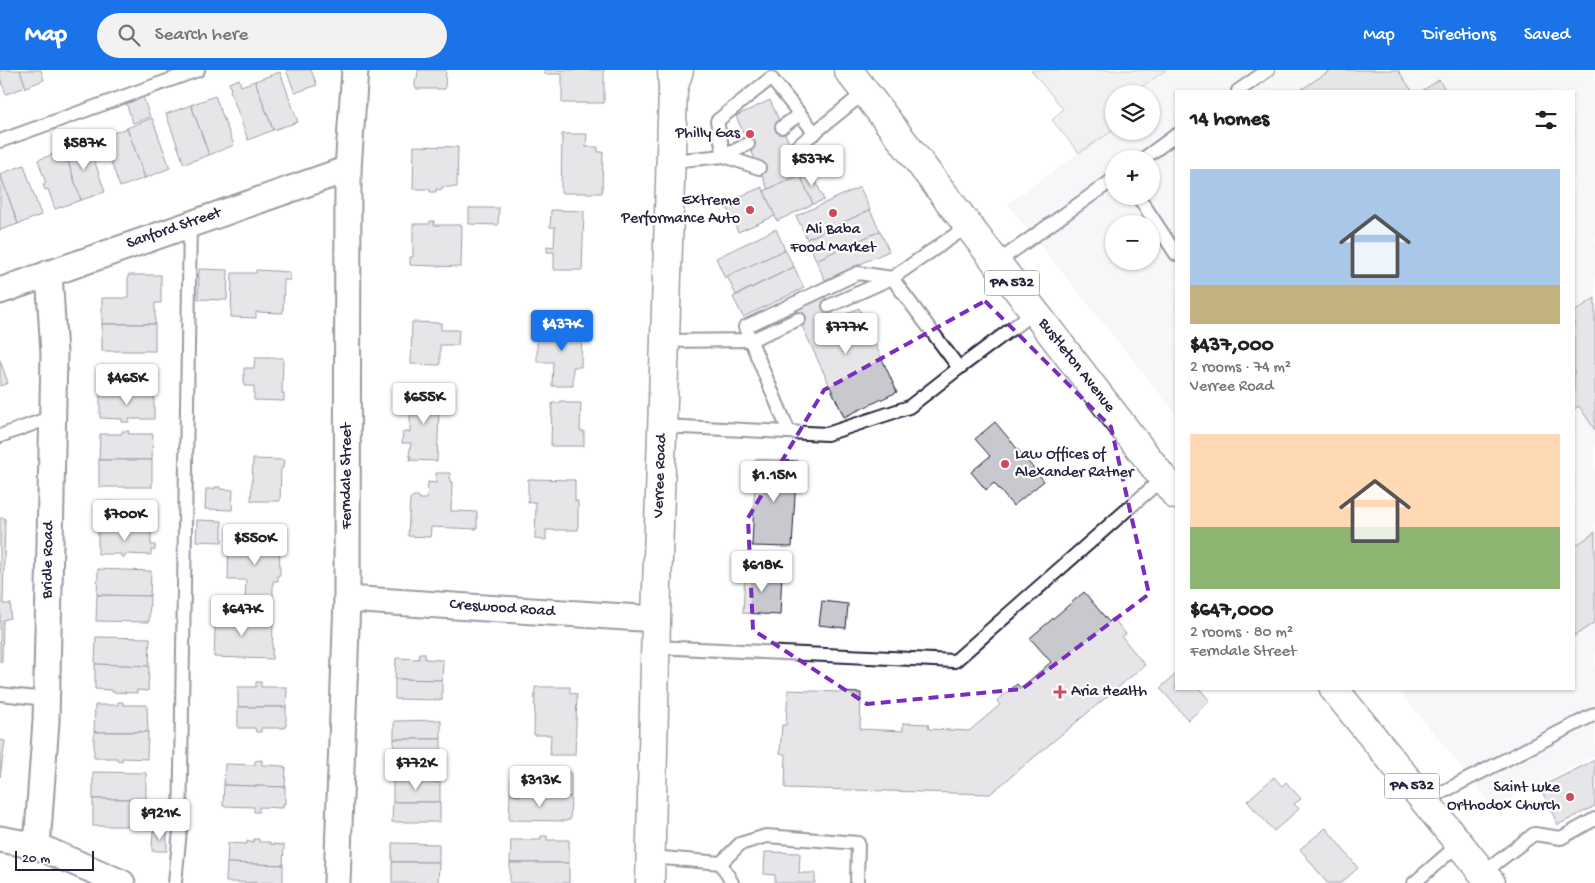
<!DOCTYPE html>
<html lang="en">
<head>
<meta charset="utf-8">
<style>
	:root { --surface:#fff; --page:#f2f2f2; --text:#202124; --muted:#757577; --accent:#1a73e8 }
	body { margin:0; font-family:"Gochi Hand",sans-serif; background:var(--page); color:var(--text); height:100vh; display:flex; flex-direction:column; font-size:19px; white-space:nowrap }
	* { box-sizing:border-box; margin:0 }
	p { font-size:16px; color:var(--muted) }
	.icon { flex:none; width:28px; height:28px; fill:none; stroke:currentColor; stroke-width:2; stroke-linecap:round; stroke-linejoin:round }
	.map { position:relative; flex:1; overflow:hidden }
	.side { position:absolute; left:1175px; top:20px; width:400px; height:600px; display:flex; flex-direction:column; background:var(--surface); border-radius:0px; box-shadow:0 1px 4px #0004 }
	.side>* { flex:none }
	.buttons { position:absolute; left:1105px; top:15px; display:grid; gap:10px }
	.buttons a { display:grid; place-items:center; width:55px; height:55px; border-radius:50%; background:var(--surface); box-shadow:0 1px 4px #0004; font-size:25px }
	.scale { position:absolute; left:15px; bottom:12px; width:79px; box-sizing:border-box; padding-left:5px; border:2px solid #22223b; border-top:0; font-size:14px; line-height:18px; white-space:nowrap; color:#22223b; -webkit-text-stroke:4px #fff; paint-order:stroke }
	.price { position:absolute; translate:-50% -42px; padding:0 11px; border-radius:5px; background:#fff; color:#222; font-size:16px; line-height:32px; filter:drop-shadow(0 1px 2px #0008) }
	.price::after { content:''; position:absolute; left:50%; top:30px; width:15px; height:11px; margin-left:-8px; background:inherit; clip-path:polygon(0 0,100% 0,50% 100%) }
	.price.on { background:var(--accent); color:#fff }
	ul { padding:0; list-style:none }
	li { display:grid; align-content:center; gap:10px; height:265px; padding:0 15px }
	li span { display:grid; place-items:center; height:155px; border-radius:0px; color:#555 }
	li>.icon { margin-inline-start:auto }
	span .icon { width:90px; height:90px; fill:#fffc; stroke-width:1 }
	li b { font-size:21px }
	h2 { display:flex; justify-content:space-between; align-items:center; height:60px; padding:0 15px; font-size:21px }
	header { display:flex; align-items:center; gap:30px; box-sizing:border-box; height:70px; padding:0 25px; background:var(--accent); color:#fff }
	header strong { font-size:24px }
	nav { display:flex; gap:28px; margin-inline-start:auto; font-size:18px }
	.search { width:350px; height:45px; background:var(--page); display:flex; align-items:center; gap:12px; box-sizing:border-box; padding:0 18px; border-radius:28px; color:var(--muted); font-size:19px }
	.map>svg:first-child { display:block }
	.built { fill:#eeeef1; fill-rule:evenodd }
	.green { fill:#dfdfe2; stroke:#80808e }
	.building { fill:#c8c8cf; stroke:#22223b }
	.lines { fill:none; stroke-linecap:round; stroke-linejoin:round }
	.lane-casing { stroke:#22223b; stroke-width:16 }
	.street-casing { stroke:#22223b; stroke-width:29 }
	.secondary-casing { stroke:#22223b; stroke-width:31 }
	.primary-casing { stroke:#22223b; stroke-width:31 }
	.lane { stroke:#fff; stroke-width:12 }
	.street { stroke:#fff; stroke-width:25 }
	.secondary { stroke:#fff; stroke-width:28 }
	.primary { stroke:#fff; stroke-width:28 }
	.marked { fill:none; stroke:#7b2cbf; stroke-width:4; stroke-dasharray:10 6; stroke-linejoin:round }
	.poi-dot { fill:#d1495b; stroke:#fff; stroke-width:2 }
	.labels { text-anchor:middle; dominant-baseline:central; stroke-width:4.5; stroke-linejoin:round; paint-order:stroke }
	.shield { fill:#fff; stroke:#646476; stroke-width:1 }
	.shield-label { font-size:15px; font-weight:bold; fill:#22223b }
	.poi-label { font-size:16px; fill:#22223b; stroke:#fff; text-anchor:end }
	.street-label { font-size:16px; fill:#22223b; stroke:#fff }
</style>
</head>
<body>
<header>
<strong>Map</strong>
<div class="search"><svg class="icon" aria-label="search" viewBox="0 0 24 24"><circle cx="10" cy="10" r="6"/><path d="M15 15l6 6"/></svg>Search here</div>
<nav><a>Map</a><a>Directions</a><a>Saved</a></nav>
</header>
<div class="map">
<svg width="1595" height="813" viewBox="0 0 1595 813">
	<rect width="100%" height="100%" fill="#fff"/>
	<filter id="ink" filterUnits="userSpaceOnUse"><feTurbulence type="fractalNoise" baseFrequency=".02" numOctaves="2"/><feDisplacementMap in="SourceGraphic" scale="10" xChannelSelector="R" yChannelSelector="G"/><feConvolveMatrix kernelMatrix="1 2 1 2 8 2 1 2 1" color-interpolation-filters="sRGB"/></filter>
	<g filter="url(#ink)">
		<path class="built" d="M1031,0H1595V686L1493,737L1398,619H1574V21H1176V344L1007,134L1079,83L1052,50L1063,39ZM1114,24H1151V61H1114ZM1114,89H1151V126H1114ZM1114,154H1151V191H1114Z"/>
		<polygon class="green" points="1031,0 1166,0 1131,24 1114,24 1114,60 1079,83 1052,50 1063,39"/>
		<g class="building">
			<polygon points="0,0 20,0 26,17 6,24 0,8"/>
			<polygon points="20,0 41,0 44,10 26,17"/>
			<polygon points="286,0 311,0 317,15 295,23"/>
			<polygon points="418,0 446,0 445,19 417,19 415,17 415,9 417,9"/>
			<polygon points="544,0 604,0 604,33 562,33 562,4 544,4"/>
			<polygon points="1331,0 1398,0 1412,21 1299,21"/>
			<polygon points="280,2 298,52 273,60 255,11"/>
			<polygon points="239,9 241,16 255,11 273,60 248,70 230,20 231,19 229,13"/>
			<polygon points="1439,10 1446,21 1422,21"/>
			<polygon points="142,24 150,47 133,53 125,30"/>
			<polygon points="215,26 234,75 209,85 191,35"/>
			<polygon points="770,30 803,104 768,119 736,46"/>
			<polygon points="191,35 209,85 184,94 166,44"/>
			<polygon points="152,48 170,98 145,108 127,58"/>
			<polygon points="127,58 145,108 120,117 102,67"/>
			<polygon points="562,64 587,64 586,77 598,77 598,82 603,82 602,123 561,123"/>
			<polygon points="88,72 105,122 81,130 64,80"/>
			<polygon points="414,76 458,77 457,117 442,117 442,120 436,119 436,122 430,122 430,119 413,119"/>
			<polygon points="64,80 81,130 55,139 48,119 45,120 43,114 46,113 38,90"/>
			<polygon points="24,95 41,145 18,154 0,104"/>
			<polygon points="811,100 824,130 813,134 800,105"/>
			<polygon points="0,104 18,154 0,160"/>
			<polygon points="800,105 813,134 777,151 764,121"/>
			<polygon points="762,117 775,146 738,162 725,133"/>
			<polygon points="860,117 870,140 807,169 796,146"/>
			<polygon points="469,138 499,138 498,155 469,154"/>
			<polygon points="551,140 584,141 582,200 554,200 554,182 547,182 547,176 554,177 555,157 550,157"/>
			<polygon points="870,140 880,161 816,190 807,169"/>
			<polygon points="430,151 434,151 434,155 462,155 461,197 410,195 410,187 413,187 413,154 430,154"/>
			<polygon points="776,159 785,180 725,208 716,188"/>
			<polygon points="880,161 889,181 825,210 816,190"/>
			<polygon points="785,180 794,197 736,225 727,206"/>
			<polygon points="794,197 804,218 743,247 733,227"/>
			<polygon points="199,199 228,200 227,230 198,229"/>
			<polygon points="256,200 290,202 290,210 284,210 283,243 256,242 256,248 231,247 232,203 256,203"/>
			<polygon points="128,205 161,205 161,233 155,233 155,254 102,254 102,228 128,228"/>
			<polygon points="823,222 835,249 859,238 897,322 844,347 793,236"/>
			<polygon points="1595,228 1595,360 1579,336 1574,339 1574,242"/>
			<polygon points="412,252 441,253 441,260 459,260 458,275 440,275 440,295 411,294"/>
			<rect x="102" y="254" width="53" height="27"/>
			<polygon points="554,254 582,255 581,297 573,297 573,316 552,316 553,292 537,292 537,264 553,264"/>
			<polygon points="255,288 283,288 282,323 284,323 284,331 254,330 254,316 244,316 244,298 254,298"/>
			<polygon points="0,290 8,313 0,316"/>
			<polygon points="101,296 155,297 154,324 100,323"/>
			<polygon points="412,319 440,319 437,391 410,390 411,386 409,386 411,373 402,373 403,362 410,362 410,323 412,322"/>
			<polygon points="100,323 154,324 154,349 129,349 129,352 122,352 122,349 100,348"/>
			<polygon points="560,331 565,331 565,333 581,333 580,361 584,361 584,376 551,376 552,333 560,333"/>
			<polygon points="995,352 1044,411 1013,436 994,413 986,420 971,402 990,386 975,369"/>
			<polygon points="122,361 129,361 128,364 153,364 152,390 99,390 100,364 122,364"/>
			<polygon points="253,389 284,390 283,398 281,398 280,431 251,431"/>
			<polygon points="756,389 797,391 792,477 752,476"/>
			<rect x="99" y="390" width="53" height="27"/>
			<polygon points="436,403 450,403 450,412 452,412 451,441 477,442 477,459 431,457 430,467 408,466 410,429 413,426 418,426 420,429 427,429 428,412 436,413"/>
			<polygon points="528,409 575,410 575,431 578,431 578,460 546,460 546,470 535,469 536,432 528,433"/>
			<polygon points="215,417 220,417 220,419 233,420 232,440 205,439 206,419 215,419"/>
			<polygon points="99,431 152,433 151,459 98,458"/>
			<polygon points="0,448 5,448 3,534 11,534 10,548 3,550 2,592 0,592"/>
			<polygon points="197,450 222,451 222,472 196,471"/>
			<polygon points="98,458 151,459 151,475 155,475 155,480 151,480 151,485 125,484 125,487 121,487 121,484 98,484"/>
			<polygon points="1595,462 1595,552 1574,566 1574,477"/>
			<polygon points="229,467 279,468 280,505 278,505 278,511 273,511 273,531 245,531 246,510 228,510"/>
			<polygon points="98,499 151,501 150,526 97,525"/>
			<polygon points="745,501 782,503 780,545 743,543"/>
			<polygon points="1084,522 1109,552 1113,548 1126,564 1122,567 1145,595 990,724 785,718 786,685 780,683 782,655 786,655 788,620 861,623 860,659 903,661 903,653 928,654 929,659 969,661 1000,635 997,631 1017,614 1021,618 1051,592 1030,568"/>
			<polygon points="97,525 150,526 149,552 96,551"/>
			<polygon points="822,531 848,534 846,558 819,555"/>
			<polygon points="216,537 230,537 229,549 273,550 272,589 214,587"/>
			<polygon points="96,567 150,568 149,596 95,594"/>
			<polygon points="419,583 425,583 425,589 443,590 442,610 395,609 396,588 419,589"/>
			<polygon points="95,594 149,596 148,621 137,620 137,623 112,622 112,620 95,619"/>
			<polygon points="1176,604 1176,619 1200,619 1210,631 1188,650 1160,618"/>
			<polygon points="395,609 442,610 442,630 395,629"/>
			<polygon points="256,612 261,612 261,617 287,617 286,637 238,637 238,617 256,617"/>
			<polygon points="535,617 570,617 570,623 577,624 575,685 550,685 551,665 534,665"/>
			<polygon points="118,632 123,632 123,635 147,635 148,662 94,662 95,635 118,635"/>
			<polygon points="238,637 286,637 286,656 285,656 285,658 261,658 261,662 256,662 255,658 238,658"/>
			<polygon points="441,650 441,669 394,669 394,651"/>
			<polygon points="94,662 148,662 147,689 122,688 122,691 117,690 117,688 94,688"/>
			<rect x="394" y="669" width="47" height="21"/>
			<polygon points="0,670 5,671 0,707"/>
			<polygon points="262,690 262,695 284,696 284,698 286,698 285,717 224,715 225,694 255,695 255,691"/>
			<polygon points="1595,690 1595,736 1558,755 1540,717"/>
			<polygon points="511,701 571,702 571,727 510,725"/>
			<polygon points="93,702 146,703 146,729 93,729"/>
			<polygon points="1274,707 1282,716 1286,712 1301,729 1294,734 1299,739 1274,761 1247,731"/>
			<polygon points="418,708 423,708 423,712 440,712 440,732 393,732 393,711 418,711"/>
			<polygon points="224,715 285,717 285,734 283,734 283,738 259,737 259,742 254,742 254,737 223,736"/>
			<polygon points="510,725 571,727 570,750 567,750 567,751 509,750"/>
			<rect x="93" y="729" width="53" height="27"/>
			<polygon points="393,732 440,732 440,752 392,752"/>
			<polygon points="1326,758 1358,798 1341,813 1327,813 1300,779"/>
			<polygon points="153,761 167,761 167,781 152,781"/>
			<polygon points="541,766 547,766 547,770 569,770 569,793 510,793 511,770 541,770"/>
			<polygon points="254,769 259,769 259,772 270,772 270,774 284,775 283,795 227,793 228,773 247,774 247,771 253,773"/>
			<polygon points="392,773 439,774 439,792 392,792"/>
			<polygon points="765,782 800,783 799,803 815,803 815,813 775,813 775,805 764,804"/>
			<polygon points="392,792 439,792 438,813 392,813"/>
			<polygon points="227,793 283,795 283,813 226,812"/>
			<rect x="510" y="793" width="59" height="20"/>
		</g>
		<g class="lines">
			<g class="lane-casing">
				<g id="lane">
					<polyline points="1238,21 1268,0"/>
					<polyline points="782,57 800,44"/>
					<polyline points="0,71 198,0"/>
					<polyline points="748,74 724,86 717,51 771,8 815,63"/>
					<polyline points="793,80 865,22"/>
					<polyline points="1143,89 1176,65"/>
					<polyline points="671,91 724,86 759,98"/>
					<polyline points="1138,126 1176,184"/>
					<polyline points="996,193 1114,109"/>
					<polyline points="829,236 892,208"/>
					<polyline points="665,271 751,270 799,249"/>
					<polyline points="959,298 1034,242"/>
					<polyline points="662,356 827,364 909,337 959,298 892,208 968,156"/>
					<polyline points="789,362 745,257 858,203 892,208"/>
					<polyline points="0,366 52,347"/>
					<polyline points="655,577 955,591 1163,408"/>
					<polyline points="0,624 46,629"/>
					<polyline points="1425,731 1595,644"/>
					<polyline points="651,787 721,793 740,774 766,766 858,773 857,813"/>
					<polyline points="721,793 732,813"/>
					<polyline points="1483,803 1534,764 1561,768 1595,749"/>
					<polyline points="175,813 180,760 190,154"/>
					<polyline points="1414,813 1459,774"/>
				</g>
			</g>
			<g class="street-casing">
				<g id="street">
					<polyline points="0,221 348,99"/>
					<polyline points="347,529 656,549"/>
					<polyline points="0,769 37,776 122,813"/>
					<polyline points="37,776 46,651 50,473 54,284 49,203"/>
					<polyline points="337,813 347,529 348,99 355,0"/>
				</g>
			</g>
			<g class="secondary-casing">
				<polyline id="secondary" points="650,813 656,549 673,19 679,0"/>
			</g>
			<g class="primary-casing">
				<g id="primary">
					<polyline points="672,0 673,19"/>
					<polyline points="848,0 1176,425"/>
					<polyline points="1334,619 1491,813"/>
				</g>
			</g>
			<use href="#lane" class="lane"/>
			<use href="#street" class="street"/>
			<use href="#secondary" class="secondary"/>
			<use href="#primary" class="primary"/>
		</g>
	</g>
	<path d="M0 0H1595V813H0ZM985,231L1111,357L1149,524L1022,619L867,634L753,560L748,448L824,320Z" fill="#fff" fill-opacity=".55" fill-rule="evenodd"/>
	<path class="marked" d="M985,231L1111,357L1149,524L1022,619L867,634L753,560L748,448L824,320Z"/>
	<g class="poi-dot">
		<circle cx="750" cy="64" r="5"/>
		<circle cx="750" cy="140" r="5"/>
		<circle cx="833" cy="143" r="5"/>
		<circle cx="1005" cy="394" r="5"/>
		<path d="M1057.5 614.5h5v5h5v5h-5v5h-5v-5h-5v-5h5z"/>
		<circle cx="1570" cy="727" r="5"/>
	</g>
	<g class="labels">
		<g class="shield">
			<rect x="984.5" y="200.5" width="55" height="25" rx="4"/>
			<rect x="1384.5" y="703.5" width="55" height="25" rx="4"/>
		</g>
		<g class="shield-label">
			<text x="1012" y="213">PA 532</text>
			<text x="1412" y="716">PA 532</text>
		</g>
		<g class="poi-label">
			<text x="740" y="64">Philly Gas</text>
			<text x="740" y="131">Extreme<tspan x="740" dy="18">Performance Auto</tspan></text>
			<text x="833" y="160" text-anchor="middle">Ali Baba<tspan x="833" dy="18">Food Market</tspan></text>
			<text x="1015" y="385" text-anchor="start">Law Offices of<tspan x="1015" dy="18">Alexander Ratner</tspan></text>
			<text x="1071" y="622" text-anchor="start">Aria Health</text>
			<text x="1560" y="718">Saint Luke<tspan x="1560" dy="18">Orthodox Church</tspan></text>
		</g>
		<g class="street-label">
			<text transform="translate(174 159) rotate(-19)">Sanford Street</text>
			<text transform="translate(1076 296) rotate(52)">Bustleton Avenue</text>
			<text transform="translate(347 406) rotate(-90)">Ferndale Street</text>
			<text transform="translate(661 406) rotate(-88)">Verree Road</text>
			<text transform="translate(49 490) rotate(-89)">Bridle Road</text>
			<text transform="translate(502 539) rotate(4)">Creswood Road</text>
		</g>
	</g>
</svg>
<div class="buttons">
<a><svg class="icon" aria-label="layers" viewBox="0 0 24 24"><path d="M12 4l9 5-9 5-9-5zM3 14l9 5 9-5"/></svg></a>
<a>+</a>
<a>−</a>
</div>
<div class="scale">20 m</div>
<b class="price" style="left:84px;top:101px">$587K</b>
<b class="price" style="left:812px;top:117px">$537K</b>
<b class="price on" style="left:562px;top:282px">$437K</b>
<b class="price" style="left:846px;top:285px">$777K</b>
<b class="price" style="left:127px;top:336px">$465K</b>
<b class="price" style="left:424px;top:355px">$655K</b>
<b class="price" style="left:774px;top:433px">$1.15M</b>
<b class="price" style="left:125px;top:472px">$700K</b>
<b class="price" style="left:255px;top:496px">$550K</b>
<b class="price" style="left:762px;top:523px">$618K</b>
<b class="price" style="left:242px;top:567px">$647K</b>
<b class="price" style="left:416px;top:721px">$772K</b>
<b class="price" style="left:540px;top:738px">$313K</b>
<b class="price" style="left:160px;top:771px">$921K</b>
<section class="side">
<h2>14 homes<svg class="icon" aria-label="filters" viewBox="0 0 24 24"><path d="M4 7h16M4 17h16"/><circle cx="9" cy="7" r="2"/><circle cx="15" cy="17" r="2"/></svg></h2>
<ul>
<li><span style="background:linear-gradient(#a9c7e8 75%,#c2b280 0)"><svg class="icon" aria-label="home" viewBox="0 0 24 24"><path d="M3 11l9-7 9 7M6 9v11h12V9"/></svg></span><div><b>$437,000</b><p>2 rooms · 74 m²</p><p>Verree Road</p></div></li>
<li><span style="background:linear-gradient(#ffd9b3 60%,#8fb573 0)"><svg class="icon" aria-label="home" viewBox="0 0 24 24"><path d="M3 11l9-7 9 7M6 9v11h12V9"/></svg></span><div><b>$647,000</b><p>2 rooms · 80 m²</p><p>Ferndale Street</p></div></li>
</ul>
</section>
</div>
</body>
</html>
